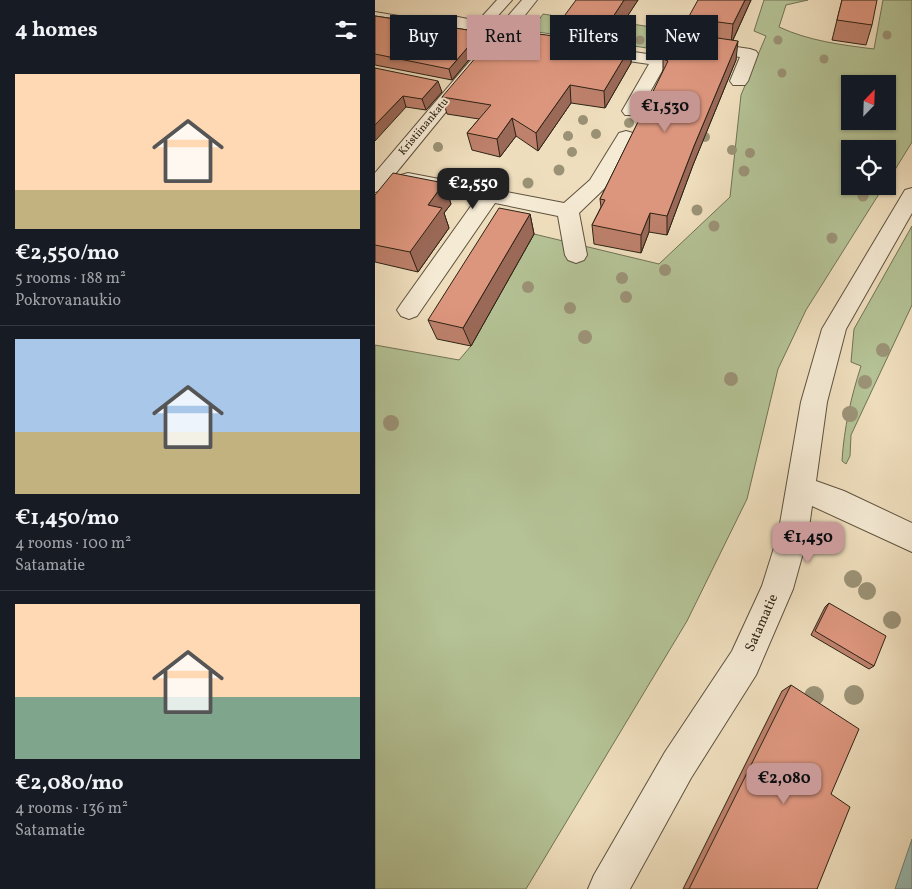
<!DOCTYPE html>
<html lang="en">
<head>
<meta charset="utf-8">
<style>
	:root { --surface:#171b24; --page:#242831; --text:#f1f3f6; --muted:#9ea1a6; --line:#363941; --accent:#c59692 }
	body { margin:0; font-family:Vollkorn,serif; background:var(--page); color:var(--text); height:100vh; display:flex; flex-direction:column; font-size:19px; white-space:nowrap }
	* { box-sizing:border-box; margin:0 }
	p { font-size:16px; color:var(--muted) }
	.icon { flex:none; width:28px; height:28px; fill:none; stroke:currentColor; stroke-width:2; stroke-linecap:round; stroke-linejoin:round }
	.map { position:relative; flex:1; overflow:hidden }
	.details { display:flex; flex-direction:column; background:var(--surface); width:375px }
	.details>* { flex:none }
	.hud { position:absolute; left:15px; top:15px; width:446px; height:45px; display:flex; gap:10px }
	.needle { width:32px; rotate:23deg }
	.buttons { position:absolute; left:466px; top:75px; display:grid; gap:10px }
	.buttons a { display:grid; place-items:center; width:55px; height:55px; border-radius:0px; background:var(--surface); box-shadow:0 1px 4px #0004; font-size:25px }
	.price { position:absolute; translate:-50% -42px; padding:0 11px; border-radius:10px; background:var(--accent); color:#111; font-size:16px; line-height:32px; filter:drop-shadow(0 1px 2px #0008) }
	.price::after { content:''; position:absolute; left:50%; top:30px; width:15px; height:11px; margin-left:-8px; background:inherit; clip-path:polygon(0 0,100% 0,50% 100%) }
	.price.current { background:#222; color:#fff }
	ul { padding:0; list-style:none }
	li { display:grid; align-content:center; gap:10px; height:265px; padding:0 15px }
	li+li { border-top:1px solid var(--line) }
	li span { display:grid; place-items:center; height:155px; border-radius:0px; color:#555 }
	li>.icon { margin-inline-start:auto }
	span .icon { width:90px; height:90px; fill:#fffc; stroke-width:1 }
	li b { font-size:21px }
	h2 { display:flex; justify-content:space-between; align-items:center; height:60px; padding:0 15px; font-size:21px }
	.chip { padding:0 18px; border-radius:0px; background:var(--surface); box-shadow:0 1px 4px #0004; font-size:18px; line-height:45px }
	.chip.current { background:var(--accent); color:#111 }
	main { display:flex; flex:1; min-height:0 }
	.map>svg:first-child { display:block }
	.green { fill:#b4c295; stroke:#707255; fill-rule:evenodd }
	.water { fill:#9abcb3; stroke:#6e7f74 }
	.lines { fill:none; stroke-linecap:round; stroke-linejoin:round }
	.minor-casing { stroke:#5e523f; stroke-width:2 }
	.minor { fill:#f5ead4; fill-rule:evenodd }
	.tree { fill:#9b9276 }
	.wall { fill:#be816c; stroke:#2d2315 }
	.shaded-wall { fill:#9b6958; stroke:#2d2315 }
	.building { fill:#dd967e; stroke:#2d2315 }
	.labels { text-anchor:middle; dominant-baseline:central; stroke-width:4; stroke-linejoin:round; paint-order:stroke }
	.far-street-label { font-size:11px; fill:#2d2315; stroke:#f5ead4 }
	.street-label { font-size:14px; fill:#2d2315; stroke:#f5ead4 }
</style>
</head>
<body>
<main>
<section class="details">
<h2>4 homes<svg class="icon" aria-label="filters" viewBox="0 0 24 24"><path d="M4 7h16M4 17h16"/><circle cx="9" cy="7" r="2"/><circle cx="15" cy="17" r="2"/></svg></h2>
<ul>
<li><span style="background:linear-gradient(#ffd9b3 75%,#c2b280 0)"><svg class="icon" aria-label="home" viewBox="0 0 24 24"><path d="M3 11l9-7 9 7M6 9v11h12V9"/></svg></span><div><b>€2,550/mo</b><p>5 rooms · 188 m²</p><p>Pokrovanaukio</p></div></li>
<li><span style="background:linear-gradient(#a9c7e8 60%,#c2b280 0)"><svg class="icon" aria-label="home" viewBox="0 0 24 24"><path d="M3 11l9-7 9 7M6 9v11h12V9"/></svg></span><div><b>€1,450/mo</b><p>4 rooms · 100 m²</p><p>Satamatie</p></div></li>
<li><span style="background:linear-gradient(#ffd9b3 60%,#7fa58c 0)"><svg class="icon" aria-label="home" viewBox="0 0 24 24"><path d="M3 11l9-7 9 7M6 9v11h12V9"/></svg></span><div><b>€2,080/mo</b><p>4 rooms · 136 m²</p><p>Satamatie</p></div></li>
</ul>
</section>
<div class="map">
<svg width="537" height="889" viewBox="0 0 537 889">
	<rect width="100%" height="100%" fill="#efdebd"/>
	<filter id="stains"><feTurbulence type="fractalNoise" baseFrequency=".004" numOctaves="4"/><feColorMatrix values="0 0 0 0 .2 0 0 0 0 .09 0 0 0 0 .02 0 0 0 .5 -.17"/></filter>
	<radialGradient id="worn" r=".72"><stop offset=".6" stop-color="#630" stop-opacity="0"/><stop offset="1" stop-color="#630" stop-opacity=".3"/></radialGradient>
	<g class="green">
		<path d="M389,0H433L411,5L404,27C434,41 467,45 499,49L508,0H537V142L513,181L512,149H475V186H509L431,310L403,369L372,499L312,621L151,889H0V345L84,360L96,346L159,234L284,264L355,197L366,95L391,36L379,31ZM475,84H512V121H475Z"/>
		<polygon points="168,14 193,18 198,15 283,28 272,48 156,31"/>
		<path d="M537,226V305L476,435L475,456L471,464L467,461C469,428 476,397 486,366L476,362L479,329Z"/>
	</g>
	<polygon class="water" points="537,839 537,889 520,889"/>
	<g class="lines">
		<g class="minor-casing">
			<g id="minor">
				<polygon points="122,0 137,0 110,30 120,31 147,0 162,0 135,34 163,39 165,42 157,47 128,42 7,190 0,192 0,173 113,40 0,22 0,12 77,25 75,22 78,19 83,17 103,21"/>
				<polygon points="295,37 375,49 381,51 383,54 373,81 370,85 358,85 355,81 365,57 300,48 262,115 250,115 247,111 274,64 219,56 211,51 219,46 279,55 289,39"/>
				<polygon points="251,131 258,133 260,137 230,188 204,213 212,255 209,260 201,263 193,260 190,255 183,216 120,203 42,316 34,319 26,316 22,310 26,304 101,199 26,183 23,179 26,175 33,173 189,203 215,180 244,133"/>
				<polygon points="537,188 537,213 471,329 452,402 441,481 469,491 537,523 537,552 437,506 433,535 418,589 381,675 316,778 255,889 213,889 219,875 290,752 357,651 387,586 403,535 426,402 447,329 527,195 530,190"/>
			</g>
		</g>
		<use href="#minor" class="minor"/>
	</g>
	<g class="tree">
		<circle cx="281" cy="23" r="4.5"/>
		<circle cx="512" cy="35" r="4.5"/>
		<circle cx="265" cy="40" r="4.5"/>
		<circle cx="403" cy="40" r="4.5"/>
		<circle cx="449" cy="59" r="4.5"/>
		<circle cx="407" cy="73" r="4.5"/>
		<circle cx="208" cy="120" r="5"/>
		<circle cx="254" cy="123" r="5"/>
		<circle cx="221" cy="134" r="5"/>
		<circle cx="193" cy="136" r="5"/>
		<circle cx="330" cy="137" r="5"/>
		<circle cx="63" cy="147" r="5"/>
		<circle cx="357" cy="150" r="5"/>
		<circle cx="197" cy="152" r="5"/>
		<circle cx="375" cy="153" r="5"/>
		<circle cx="184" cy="170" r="5.5"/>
		<circle cx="369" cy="171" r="5.5"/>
		<circle cx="153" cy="183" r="5.5"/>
		<circle cx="488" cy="196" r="5.5"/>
		<circle cx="322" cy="210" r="5.5"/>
		<circle cx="339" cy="226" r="5.5"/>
		<circle cx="457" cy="238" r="5.5"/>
		<circle cx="290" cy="270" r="6"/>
		<circle cx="247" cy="278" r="6"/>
		<circle cx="153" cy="287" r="6"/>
		<circle cx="251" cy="297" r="6"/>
		<circle cx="195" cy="308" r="6"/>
		<circle cx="210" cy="337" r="7"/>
		<circle cx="508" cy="350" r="7"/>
		<circle cx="356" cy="379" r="7"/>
		<circle cx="490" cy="382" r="7"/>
		<circle cx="475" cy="414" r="8"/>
		<circle cx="16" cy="423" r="8"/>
		<circle cx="478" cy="579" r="9"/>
		<circle cx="492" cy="591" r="9"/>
		<circle cx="517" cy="620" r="9"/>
		<circle cx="479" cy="695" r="10"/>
		<circle cx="439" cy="696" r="10"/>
	</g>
	<g class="wall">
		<polygon points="263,0 234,43 256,46 256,63 230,108 196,103 163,151 141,136 125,157 97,150 92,133 104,119 72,114 67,97 189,37 187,19"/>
		<polygon points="376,0 358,40 361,60 318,165 292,235 274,232 266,253 219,244 217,225 226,207 225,199 288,72 288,59 312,34 313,18"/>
		<polygon points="467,0 497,25 491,45 457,40"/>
		<polygon points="0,16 106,32 108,43 77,80 0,65"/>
		<polygon points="0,68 67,92 51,110 31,107"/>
		<polygon points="69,183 76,204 69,213 74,228 43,272 0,262 0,195"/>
		<polygon points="155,214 159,234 96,346 62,339 53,320"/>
		<polygon points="454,603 499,666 494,669 436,635 450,607"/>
		<polygon points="416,685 456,794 442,889 308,889 407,691"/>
	</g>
	<g class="shaded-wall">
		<polygon points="249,0 263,0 233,46 232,26"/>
		<polygon points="370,0 376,0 356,44 358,24"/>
		<polygon points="106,32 108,43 77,80 74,69"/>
		<polygon points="363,41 361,60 318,165 292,235 292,216 319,146"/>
		<polygon points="256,46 256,63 230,108 229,91"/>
		<polygon points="63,81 67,92 51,110 47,99"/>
		<polygon points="195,85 196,103 163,151 161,133"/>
		<polygon points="28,96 31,107 0,141 0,125"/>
		<polygon points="137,118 141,136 125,157 122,139"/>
		<polygon points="69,183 76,204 69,213 74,228 43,272 35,252 53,205"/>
		<polygon points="275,213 274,232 266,253 266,235"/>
		<polygon points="155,214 159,234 96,346 88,328"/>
	</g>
	<g class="building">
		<polygon points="201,0 249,0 232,26 187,19"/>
		<polygon points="323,0 370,0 358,24 313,18"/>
		<polygon points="467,0 502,0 497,25 462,20"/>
		<polygon points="0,16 106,32 74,69 0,54"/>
		<polygon points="125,29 256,46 229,91 195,85 161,133 137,118 122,139 92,133 116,105 67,97"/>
		<polygon points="302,32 363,41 319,146 292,216 275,213 266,235 217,225 230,200 225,199 293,61 288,59"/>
		<polygon points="0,68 63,81 47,99 28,96 0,125"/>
		<polygon points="18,173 69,183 53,205 67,208 35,252 0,245 0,195"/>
		<polygon points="124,208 155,214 88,328 53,320"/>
		<polygon points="454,603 511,636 499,666 440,631"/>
		<polygon points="416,685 484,729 456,794 475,807 442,889 314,889"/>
	</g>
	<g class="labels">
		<g class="far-street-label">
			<text transform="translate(49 127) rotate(-50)">Kristiinankatu</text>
		</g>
		<g class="street-label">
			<text transform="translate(387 623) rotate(-66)">Satamatie</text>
		</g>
	</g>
	<rect width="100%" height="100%" filter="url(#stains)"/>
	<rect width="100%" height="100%" fill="url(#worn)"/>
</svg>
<div class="buttons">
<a><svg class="needle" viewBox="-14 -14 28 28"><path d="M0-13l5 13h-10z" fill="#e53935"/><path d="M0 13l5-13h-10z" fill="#9ea1a6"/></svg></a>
<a><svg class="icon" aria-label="locate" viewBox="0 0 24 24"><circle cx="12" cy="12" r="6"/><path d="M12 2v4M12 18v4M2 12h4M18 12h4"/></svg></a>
</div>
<b class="price" style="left:290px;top:133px">€1,530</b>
<b class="price current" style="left:98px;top:210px">€2,550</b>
<b class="price" style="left:433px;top:564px">€1,450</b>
<b class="price" style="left:409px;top:805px">€2,080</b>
<div class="hud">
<a class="chip">Buy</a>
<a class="chip current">Rent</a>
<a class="chip">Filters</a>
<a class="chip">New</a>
</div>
</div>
</main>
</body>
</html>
